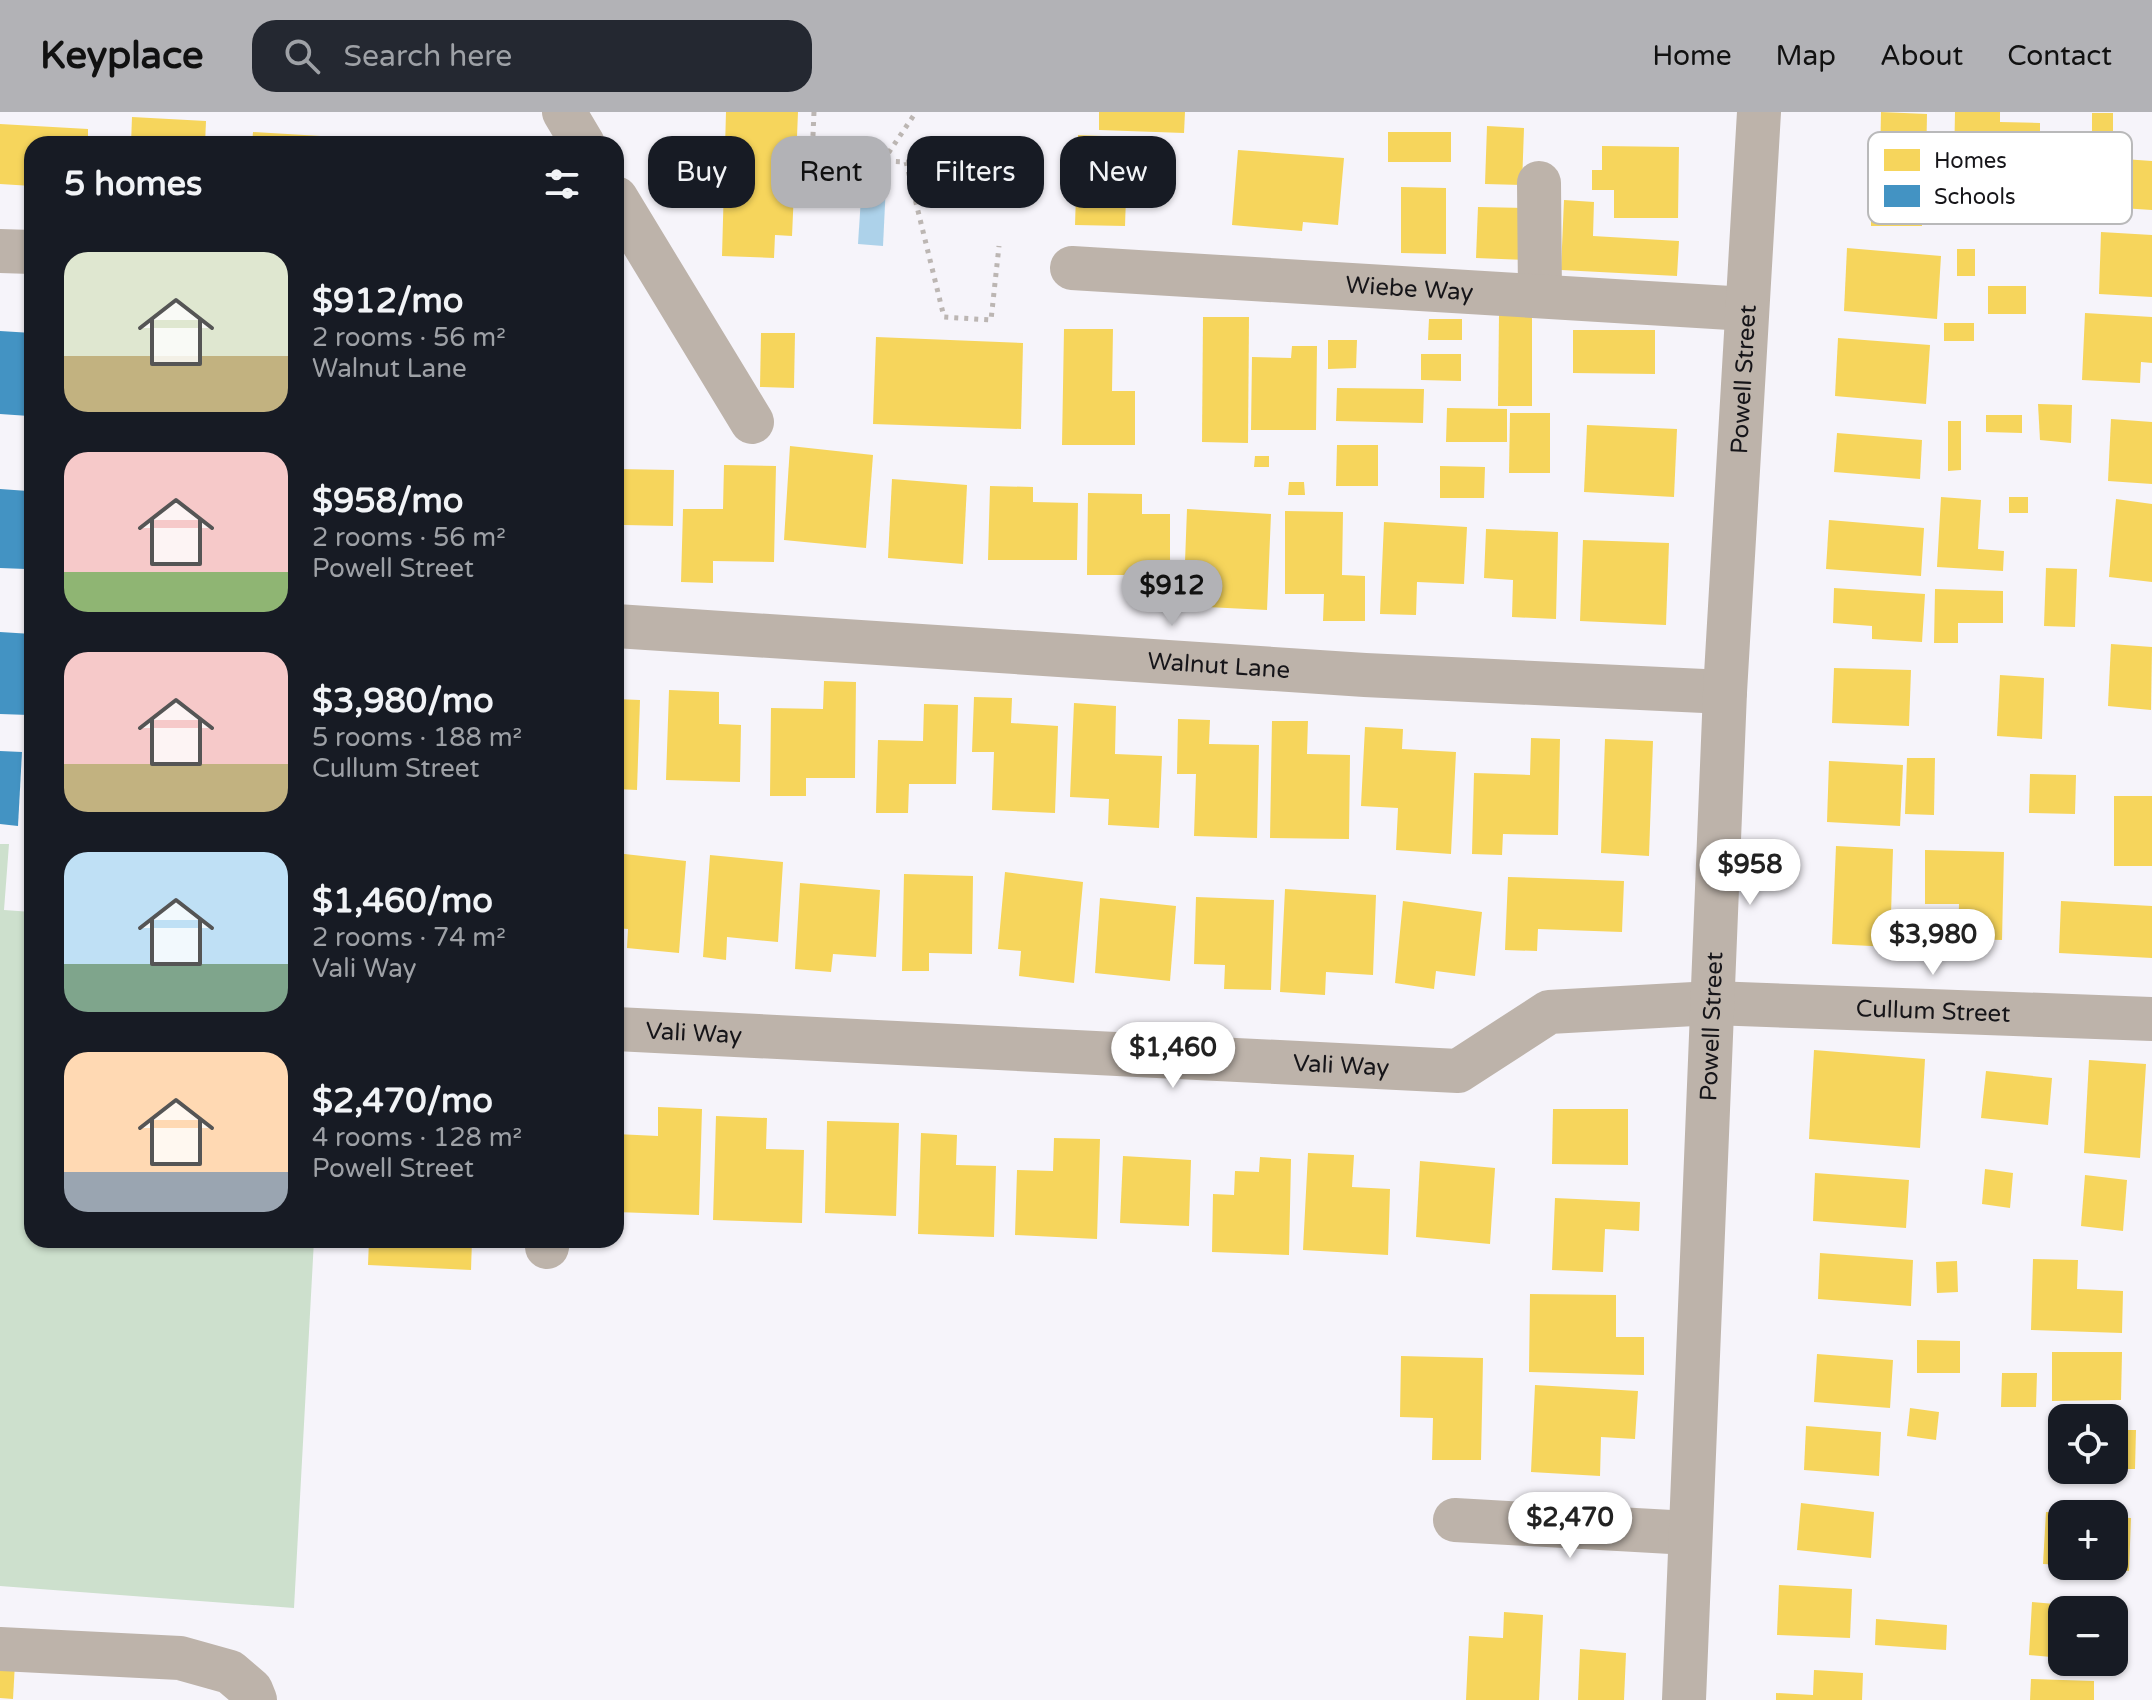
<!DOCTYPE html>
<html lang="en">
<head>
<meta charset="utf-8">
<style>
	:root { --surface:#171b24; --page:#242831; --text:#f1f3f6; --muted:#9ea1a6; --accent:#b2b2b6 }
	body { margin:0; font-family:"Varela Round",sans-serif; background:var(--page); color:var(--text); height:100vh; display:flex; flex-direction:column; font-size:30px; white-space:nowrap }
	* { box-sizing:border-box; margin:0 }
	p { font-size:26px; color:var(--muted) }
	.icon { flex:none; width:44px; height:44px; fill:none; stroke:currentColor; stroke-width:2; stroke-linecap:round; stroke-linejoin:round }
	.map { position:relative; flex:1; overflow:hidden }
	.side { position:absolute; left:24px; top:24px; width:600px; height:1112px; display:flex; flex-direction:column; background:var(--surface); border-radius:24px; box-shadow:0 2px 6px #0004 }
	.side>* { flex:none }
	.banner { position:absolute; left:648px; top:24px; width:760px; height:72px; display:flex; gap:16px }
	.controls { position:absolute; left:2048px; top:1292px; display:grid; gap:16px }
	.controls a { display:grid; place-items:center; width:80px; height:80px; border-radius:16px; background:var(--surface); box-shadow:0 2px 6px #0004; font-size:40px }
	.price { position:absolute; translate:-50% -68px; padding:0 18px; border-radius:28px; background:#fff; color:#222; font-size:26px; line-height:52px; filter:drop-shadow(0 2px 4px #0008) }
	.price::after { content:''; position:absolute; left:50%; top:48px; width:24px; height:18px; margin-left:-12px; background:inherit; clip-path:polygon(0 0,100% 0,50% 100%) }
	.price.active { background:var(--accent); color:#111 }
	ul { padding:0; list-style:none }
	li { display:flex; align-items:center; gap:24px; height:200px; padding:0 40px }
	li span { display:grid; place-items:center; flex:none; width:224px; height:160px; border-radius:24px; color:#555 }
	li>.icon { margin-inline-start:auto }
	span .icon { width:96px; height:96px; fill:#fffc; stroke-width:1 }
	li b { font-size:34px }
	h2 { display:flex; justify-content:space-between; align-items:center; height:96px; padding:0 40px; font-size:34px }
	.pill { padding:0 28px; border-radius:24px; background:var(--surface); box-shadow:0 2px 6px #0004; font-size:28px; line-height:72px }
	.pill.active { background:var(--accent); color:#111 }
	header { display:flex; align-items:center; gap:48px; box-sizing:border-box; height:112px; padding:0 40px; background:var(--accent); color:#111 }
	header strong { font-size:38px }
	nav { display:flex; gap:44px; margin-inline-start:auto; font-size:28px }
	.search { width:560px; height:72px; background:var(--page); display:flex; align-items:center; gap:20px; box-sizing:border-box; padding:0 28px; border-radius:24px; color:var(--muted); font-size:30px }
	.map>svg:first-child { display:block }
	.green { fill:#cde0cd }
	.water { fill:#add2ea }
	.homes { fill:#f6d55c }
	.schools { fill:#4393c3 }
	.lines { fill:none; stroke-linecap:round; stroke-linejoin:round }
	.path { stroke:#bcb6b3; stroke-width:5; stroke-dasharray:4 6; stroke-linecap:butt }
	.minor { stroke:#bdb3aa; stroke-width:44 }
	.labels { text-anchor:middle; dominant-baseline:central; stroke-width:8; stroke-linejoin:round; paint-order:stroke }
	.street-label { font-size:24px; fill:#161519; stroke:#fff }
	.key { fill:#fff; stroke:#b9b9ba; stroke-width:2 }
	.key-label { font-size:22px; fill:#161519 }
</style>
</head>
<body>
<header>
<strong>Keyplace</strong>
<div class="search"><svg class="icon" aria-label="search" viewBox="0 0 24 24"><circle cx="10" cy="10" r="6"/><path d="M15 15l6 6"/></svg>Search here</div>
<nav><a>Home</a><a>Map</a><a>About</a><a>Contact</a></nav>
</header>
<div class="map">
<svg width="2152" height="1588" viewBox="0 0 2152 1588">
	<rect width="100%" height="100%" fill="#f6f4fa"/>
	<polygon class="green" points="0,732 9,732 4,798 32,800 32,1128 314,1128 294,1496 0,1474"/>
	<polygon class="water" points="862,70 886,72 883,134 858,132"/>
	<g class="homes">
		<polygon points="726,0 798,0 796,49 781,48 780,78 794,79 792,124 775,123 774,146 722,144"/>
		<polygon points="1099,0 1185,0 1184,21 1099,18"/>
		<polygon points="1881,0 1927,2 1926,54 1880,52"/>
		<polygon points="1955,0 2000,0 2000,10 2040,11 2040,54 1954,52"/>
		<rect x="2092" y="1" width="21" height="28"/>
		<polygon points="132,5 206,9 205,32 131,32"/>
		<polygon points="0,12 88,17 88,32 32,32 32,74 0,72"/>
		<polygon points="1487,14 1524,16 1522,73 1485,72"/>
		<polygon points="253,20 371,27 370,32 252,32"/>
		<rect x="1388" y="20" width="63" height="30"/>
		<polygon points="1078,23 1128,25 1125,114 1075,113"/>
		<polygon points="1602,34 1679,35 1678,106 1614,106 1614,78 1592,78 1592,58 1602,58"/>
		<polygon points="1238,38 1344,46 1338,113 1303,110 1302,119 1232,113"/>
		<polygon points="2095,45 2152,49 2152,98 2092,94"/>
		<polygon points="1401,75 1446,76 1446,142 1401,141"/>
		<polygon points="1564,88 1594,90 1593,124 1679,129 1677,164 1561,158"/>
		<polygon points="1478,95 1528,96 1526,148 1476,146"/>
		<rect x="1871" y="99" width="51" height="15"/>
		<polygon points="2101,120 2152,123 2152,185 2099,182"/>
		<polygon points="1847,136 1941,144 1937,207 1844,199"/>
		<rect x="1957" y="137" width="18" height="27"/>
		<rect x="1988" y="174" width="38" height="28"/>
		<polygon points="2085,201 2152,205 2152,251 2141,250 2140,271 2082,268"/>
		<polygon points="1499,203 1532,203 1532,294 1498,294"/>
		<polygon points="1203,205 1249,205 1248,331 1202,330"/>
		<polygon points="1429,207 1462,207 1462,228 1428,228"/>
		<rect x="1944" y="211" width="30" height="18"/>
		<polygon points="1064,217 1113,217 1112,279 1135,279 1135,333 1062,333"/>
		<polygon points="1573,218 1655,218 1655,262 1573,261"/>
		<polygon points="761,221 795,221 794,276 760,275"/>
		<polygon points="876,225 1023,231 1021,317 873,312"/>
		<polygon points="1838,226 1930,233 1926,292 1835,284"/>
		<polygon points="1328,228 1357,228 1356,256 1328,257"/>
		<polygon points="1292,234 1317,234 1316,318 1251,318 1252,245 1291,246"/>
		<polygon points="1421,242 1461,242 1461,269 1421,268"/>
		<polygon points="1337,276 1424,277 1423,311 1336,309"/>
		<polygon points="2038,292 2072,293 2071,331 2040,328"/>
		<polygon points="1447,296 1507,297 1507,330 1446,330"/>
		<polygon points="1510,301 1550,301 1550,361 1509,361"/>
		<polygon points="1986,303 2022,303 2022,321 1986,320"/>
		<polygon points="2111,307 2152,310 2152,372 2108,369"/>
		<polygon points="1948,309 1961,309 1961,358 1948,359"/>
		<polygon points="1587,313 1677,317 1674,385 1584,380"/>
		<polygon points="1837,321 1922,328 1920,367 1834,360"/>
		<polygon points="1337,333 1378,333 1378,374 1336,374"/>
		<polygon points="790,334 873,343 866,436 784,428"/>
		<polygon points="1255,344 1269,344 1269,355 1254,355"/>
		<polygon points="724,353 776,354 774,450 713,449 713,471 681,470 683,397 723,397"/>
		<polygon points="1440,354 1485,355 1484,386 1440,386"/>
		<polygon points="616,357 674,358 673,414 624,413 623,439 616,439"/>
		<polygon points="892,367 967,373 963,452 888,446"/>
		<polygon points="1289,370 1304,370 1305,383 1288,383"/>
		<polygon points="990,374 1033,375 1033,390 1078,391 1077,448 988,448"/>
		<polygon points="1088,381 1142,382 1142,402 1170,402 1170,463 1087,463"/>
		<polygon points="1941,385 1981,388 1978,437 2004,439 2003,459 1937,455"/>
		<rect x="2009" y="385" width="19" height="16"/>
		<polygon points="2116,387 2152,392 2152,470 2109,465"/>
		<polygon points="1187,397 1271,402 1267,498 1207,495 1208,452 1185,450"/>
		<polygon points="1285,399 1343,400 1342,463 1365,464 1365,509 1323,509 1324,482 1285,482"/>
		<polygon points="1829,408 1924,416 1921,464 1826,457"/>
		<polygon points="1384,410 1467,415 1464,472 1417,470 1416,503 1380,502"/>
		<polygon points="1486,417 1558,420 1556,507 1512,505 1513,468 1484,466"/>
		<polygon points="1583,428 1669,431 1666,513 1580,509"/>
		<polygon points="2046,456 2077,457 2075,515 2044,514"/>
		<polygon points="1834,476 1925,482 1922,530 1872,527 1872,514 1833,511"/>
		<polygon points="1935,477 2003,479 2003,511 1958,511 1958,531 1934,531"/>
		<polygon points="2111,532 2152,535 2151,598 2108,594"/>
		<polygon points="1834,556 1911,558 1909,614 1832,611"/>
		<polygon points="2000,563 2044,566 2042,627 1997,624"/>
		<polygon points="824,569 856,570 855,666 806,666 806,684 770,684 771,596 823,597"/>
		<polygon points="669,578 719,580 719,612 741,613 740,670 666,668"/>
		<polygon points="974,585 1012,586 1011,611 1058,614 1055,701 992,698 994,640 972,640"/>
		<polygon points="616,587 640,588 637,678 616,677"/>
		<polygon points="1074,591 1116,594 1115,642 1162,644 1159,716 1108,713 1109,687 1070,685"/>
		<polygon points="924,592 958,593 956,672 909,672 908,701 876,701 878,628 923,629"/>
		<polygon points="1178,607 1210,608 1209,632 1259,633 1257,726 1194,724 1196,662 1177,662"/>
		<polygon points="1272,609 1308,609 1307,642 1350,643 1349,727 1270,726"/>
		<polygon points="1365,615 1403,617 1402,637 1456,640 1451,742 1396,738 1398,696 1361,694"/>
		<polygon points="1531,626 1560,627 1558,723 1503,722 1502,743 1472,742 1474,661 1530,663"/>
		<polygon points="1605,627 1653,629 1649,744 1601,741"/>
		<polygon points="1907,646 1935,646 1934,703 1905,702"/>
		<polygon points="1829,649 1903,653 1900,714 1827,710"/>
		<polygon points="2030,662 2076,663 2075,702 2029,701"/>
		<rect x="2114" y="684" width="38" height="70"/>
		<polygon points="1836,734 1893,737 1890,835 1832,832"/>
		<polygon points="1925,738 2004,740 2002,828 1958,827 1959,792 1925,792"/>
		<polygon points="616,741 686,749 679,841 627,836 628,817 616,816"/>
		<polygon points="710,743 783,750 778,830 727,825 726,848 703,845"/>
		<polygon points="1005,760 1083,770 1074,871 1019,864 1021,839 998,837"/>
		<polygon points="904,762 973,764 972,842 929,841 929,859 902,859"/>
		<polygon points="1508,765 1624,769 1622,820 1538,817 1537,839 1505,838"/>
		<polygon points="800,771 880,778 876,845 833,842 831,860 795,857"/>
		<polygon points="1285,777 1376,783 1373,863 1326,860 1325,883 1280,880"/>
		<polygon points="1196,785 1274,788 1271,878 1224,877 1225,853 1194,852"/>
		<polygon points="1100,786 1176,794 1170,869 1095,861"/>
		<polygon points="1403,789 1482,800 1475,864 1436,859 1434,877 1395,871"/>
		<polygon points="2061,789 2152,794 2152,846 2059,841"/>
		<polygon points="1814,938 1925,947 1920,1036 1809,1027"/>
		<polygon points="2089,948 2146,952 2140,1046 2084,1041"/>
		<polygon points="1986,959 2052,966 2048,1013 1981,1006"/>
		<polygon points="658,995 702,997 699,1103 616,1100 616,1022 658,1024"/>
		<polygon points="1553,997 1628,997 1628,1053 1552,1052"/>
		<polygon points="716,1004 767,1006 766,1037 804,1038 802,1111 713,1108"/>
		<polygon points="827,1009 899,1011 896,1104 825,1101"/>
		<polygon points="921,1021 957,1023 956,1053 996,1054 994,1125 918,1122"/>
		<polygon points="1054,1026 1100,1027 1097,1127 1015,1123 1017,1058 1053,1059"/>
		<polygon points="1308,1041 1354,1043 1352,1075 1390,1077 1388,1143 1303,1138"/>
		<polygon points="1123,1044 1191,1048 1189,1114 1120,1111"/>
		<polygon points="1260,1045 1291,1047 1289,1143 1212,1140 1213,1082 1234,1083 1235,1059 1259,1060"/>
		<polygon points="1420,1049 1495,1056 1490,1132 1416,1125"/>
		<polygon points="1985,1057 2013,1061 2010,1096 1982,1092"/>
		<polygon points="1815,1061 1909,1068 1906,1116 1813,1109"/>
		<polygon points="2085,1063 2127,1068 2123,1119 2081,1114"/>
		<polygon points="1555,1086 1640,1090 1639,1119 1605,1117 1603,1160 1552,1158"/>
		<polygon points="369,1128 472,1128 471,1158 368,1153"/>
		<polygon points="1820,1141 1913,1148 1911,1194 1818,1187"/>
		<polygon points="2033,1147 2078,1148 2077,1177 2123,1179 2122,1221 2031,1218"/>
		<polygon points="1957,1149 1958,1180 1937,1181 1936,1150"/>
		<polygon points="1530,1182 1616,1183 1616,1225 1644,1225 1644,1263 1529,1260"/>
		<polygon points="1917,1228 1960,1229 1960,1261 1917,1261"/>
		<polygon points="2052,1240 2122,1240 2121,1288 2052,1289"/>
		<polygon points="1817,1242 1893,1248 1890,1296 1814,1290"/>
		<polygon points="1401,1244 1483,1246 1481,1348 1432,1348 1433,1306 1400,1305"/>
		<polygon points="2002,1261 2037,1261 2036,1295 2001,1295"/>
		<polygon points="1535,1273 1638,1279 1635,1327 1601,1325 1600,1364 1531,1360"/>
		<polygon points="1910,1296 1939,1300 1936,1328 1907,1324"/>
		<polygon points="1806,1314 1881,1320 1879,1364 1804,1358"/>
		<polygon points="2114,1318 2136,1318 2135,1357 2114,1357"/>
		<polygon points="1801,1391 1874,1400 1871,1446 1797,1438"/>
		<polygon points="2046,1400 2062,1401 2062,1453 2043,1452"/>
		<polygon points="2114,1405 2131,1406 2129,1459 2100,1456 2100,1454 2114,1454"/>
		<polygon points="1779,1473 1852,1477 1850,1526 1777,1523"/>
		<polygon points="2032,1490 2101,1496 2101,1498 2062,1498 2062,1546 2029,1543"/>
		<polygon points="2114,1497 2128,1498 2125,1551 2114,1550"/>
		<polygon points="1504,1500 1543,1503 1539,1588 1466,1588 1469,1524 1503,1526"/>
		<polygon points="1876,1507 1947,1513 1946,1538 1875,1533"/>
		<polygon points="1580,1537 1626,1541 1624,1588 1578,1588"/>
		<polygon points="0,1550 15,1551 13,1587 0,1586"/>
		<polygon points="1814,1558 1863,1561 1862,1588 1776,1588 1776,1581 1813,1583"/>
		<polygon points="2031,1567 2094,1569 2094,1588 2030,1588"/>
	</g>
	<g class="schools">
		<polygon points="0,219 32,221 29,304 0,302"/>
		<polygon points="0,377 28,379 26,457 0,456"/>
		<polygon points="0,520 32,522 29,603 0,602"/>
		<polygon points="0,639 22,640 18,714 0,712"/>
	</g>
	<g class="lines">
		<g class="path">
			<polyline points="814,0 812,46 906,50 944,205 991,208 999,134"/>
			<polyline points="883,49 916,0"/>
		</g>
		<g class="minor">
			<polyline points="564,0 583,32"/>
			<polyline points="1539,71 1540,184"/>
			<polyline points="616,86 752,310"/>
			<polyline points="0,139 32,140"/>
			<path id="s1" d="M1072,156L1747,197"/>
			<path id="s2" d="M616,514L1365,563L1725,580"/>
			<path id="s3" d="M616,917L1458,959L1549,900L1712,891L2152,907"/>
			<polyline points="547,1135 548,1128"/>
			<polyline points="1455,1408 1689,1421"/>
			<polyline points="0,1537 180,1546 230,1560 251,1578 255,1588"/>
			<path id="s4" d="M1684,1588L1725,580L1759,0"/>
		</g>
	</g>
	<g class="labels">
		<g class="street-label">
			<text stroke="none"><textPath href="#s1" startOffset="338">Wiebe Way</textPath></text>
			<text stroke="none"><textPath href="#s4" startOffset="1322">Powell Street</textPath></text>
			<text stroke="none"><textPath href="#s2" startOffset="604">Walnut Lane</textPath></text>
			<text stroke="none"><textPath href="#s3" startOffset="1336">Cullum Street</textPath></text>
			<text stroke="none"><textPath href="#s4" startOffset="674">Powell Street</textPath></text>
			<text stroke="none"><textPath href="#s3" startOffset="78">Vali Way</textPath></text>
			<text stroke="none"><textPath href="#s3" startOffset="726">Vali Way</textPath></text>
		</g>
	</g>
	<rect x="1868" y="20" width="264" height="92" rx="12" class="key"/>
	<rect x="1884" y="37" width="36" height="22" fill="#f6d55c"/>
	<rect x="1884" y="73" width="36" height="22" fill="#4393c3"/>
	<g class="key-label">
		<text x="1934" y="56">Homes</text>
		<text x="1934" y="92">Schools</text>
	</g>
</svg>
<div class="controls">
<a><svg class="icon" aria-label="locate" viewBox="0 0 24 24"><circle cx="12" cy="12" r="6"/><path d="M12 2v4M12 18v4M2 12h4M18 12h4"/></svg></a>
<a>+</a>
<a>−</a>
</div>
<b class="price active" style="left:1172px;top:516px">$912</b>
<b class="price" style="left:1750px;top:795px">$958</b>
<b class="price" style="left:1933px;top:865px">$3,980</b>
<b class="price" style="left:1173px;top:978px">$1,460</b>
<b class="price" style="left:1570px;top:1448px">$2,470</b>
<div class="banner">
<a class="pill">Buy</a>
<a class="pill active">Rent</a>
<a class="pill">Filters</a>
<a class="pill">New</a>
</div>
<section class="side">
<h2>5 homes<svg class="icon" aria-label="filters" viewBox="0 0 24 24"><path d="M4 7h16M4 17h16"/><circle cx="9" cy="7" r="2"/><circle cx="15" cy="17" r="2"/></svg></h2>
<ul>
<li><span style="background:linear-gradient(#dfe7d0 65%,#c2b280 0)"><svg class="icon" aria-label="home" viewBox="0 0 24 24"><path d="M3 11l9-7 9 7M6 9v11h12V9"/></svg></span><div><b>$912/mo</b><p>2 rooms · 56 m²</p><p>Walnut Lane</p></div></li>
<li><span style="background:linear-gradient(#f6c9c9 75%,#8fb573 0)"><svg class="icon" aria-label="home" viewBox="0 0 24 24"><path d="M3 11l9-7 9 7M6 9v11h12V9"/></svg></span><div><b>$958/mo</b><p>2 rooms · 56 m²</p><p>Powell Street</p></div></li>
<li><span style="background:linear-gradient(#f6c9c9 70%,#c2b280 0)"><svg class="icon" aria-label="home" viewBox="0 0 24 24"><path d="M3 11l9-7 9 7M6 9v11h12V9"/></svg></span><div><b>$3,980/mo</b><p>5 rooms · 188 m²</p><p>Cullum Street</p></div></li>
<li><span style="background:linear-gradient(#bfe0f5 70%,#7fa58c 0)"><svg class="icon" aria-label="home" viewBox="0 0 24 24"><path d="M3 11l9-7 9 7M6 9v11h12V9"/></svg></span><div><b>$1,460/mo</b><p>2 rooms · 74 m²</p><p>Vali Way</p></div></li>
<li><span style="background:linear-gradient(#ffd9b3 75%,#9aa5b1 0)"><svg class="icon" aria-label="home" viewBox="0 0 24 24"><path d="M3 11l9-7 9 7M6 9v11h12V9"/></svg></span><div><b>$2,470/mo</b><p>4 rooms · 128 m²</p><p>Powell Street</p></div></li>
</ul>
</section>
</div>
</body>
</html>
